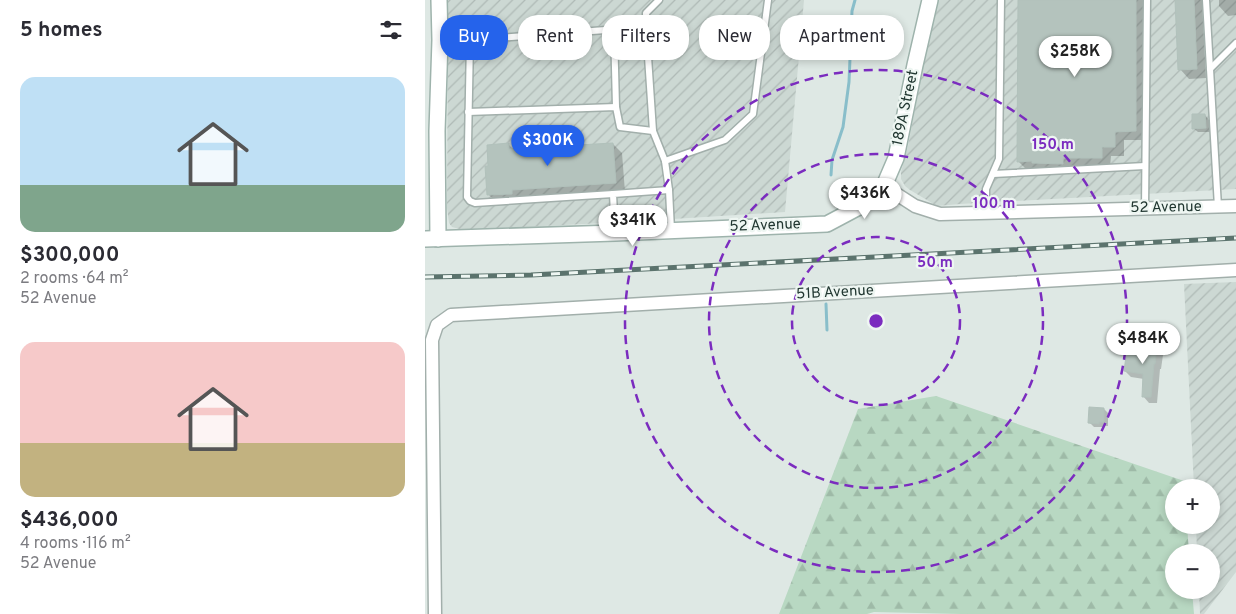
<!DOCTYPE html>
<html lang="en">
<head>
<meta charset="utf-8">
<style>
	:root { --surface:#fff; --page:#f7f7f7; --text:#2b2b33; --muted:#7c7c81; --accent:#2563eb }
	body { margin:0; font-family:Overpass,sans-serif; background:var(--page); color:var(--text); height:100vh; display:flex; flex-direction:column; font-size:19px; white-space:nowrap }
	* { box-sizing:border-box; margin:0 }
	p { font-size:16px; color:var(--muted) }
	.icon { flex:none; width:28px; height:28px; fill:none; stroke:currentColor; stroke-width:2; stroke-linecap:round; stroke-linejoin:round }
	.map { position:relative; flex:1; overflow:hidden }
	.side { display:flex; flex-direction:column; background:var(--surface); width:425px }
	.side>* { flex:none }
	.hud { position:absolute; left:15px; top:15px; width:475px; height:45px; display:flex; gap:10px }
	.controls { position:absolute; left:740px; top:479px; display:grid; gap:10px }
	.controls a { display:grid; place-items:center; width:55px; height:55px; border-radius:50%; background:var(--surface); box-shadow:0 2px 8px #0003; font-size:25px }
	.price { position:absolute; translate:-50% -42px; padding:0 11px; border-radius:18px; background:#fff; color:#222; font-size:16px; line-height:32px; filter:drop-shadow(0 1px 2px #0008) }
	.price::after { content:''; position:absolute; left:50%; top:30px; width:15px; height:11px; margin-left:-8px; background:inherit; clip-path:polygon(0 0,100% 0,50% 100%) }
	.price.selected { background:var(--accent); color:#fff }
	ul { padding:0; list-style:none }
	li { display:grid; align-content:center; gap:10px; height:265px; padding:0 20px }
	li span { display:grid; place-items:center; height:155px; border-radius:15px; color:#555 }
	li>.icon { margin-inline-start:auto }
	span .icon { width:90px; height:90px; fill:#fffc; stroke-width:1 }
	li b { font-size:21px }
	h2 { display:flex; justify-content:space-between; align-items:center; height:60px; padding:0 20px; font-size:21px }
	.chip { padding:0 18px; border-radius:20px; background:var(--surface); box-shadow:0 2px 8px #0003; font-size:18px; line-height:45px }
	.chip.selected { background:var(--accent); color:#fff }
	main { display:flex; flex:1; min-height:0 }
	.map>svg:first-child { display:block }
	.industrial { fill:url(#industrial-furrows) }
	.forest { fill:url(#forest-firs) }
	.shadow { fill:#0003 }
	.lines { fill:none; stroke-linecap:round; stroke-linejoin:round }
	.stream { stroke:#89beca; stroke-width:3 }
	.building { fill:#b4c3bd; stroke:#b1c1bb }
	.lane-casing { stroke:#a2afab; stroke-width:9 }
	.street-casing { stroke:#a2afab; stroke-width:15 }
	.secondary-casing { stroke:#9eb3ac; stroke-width:18 }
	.lane { stroke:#fff; stroke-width:6 }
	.street { stroke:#fff; stroke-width:12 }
	.secondary { stroke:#fff; stroke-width:15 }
	.rail-casing { stroke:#5b736d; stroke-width:5 }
	.rail { stroke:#eef6f2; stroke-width:3; stroke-dasharray:9; stroke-linecap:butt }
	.ring { fill:none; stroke:#7b2cbf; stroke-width:2.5; stroke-dasharray:9 6 }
	.labels { text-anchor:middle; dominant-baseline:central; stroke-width:4.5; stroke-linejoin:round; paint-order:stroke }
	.street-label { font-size:15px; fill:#213731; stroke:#eef6f2 }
	.centre { fill:#7b2cbf; stroke:#eef6f2; stroke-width:2.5 }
	.ring-label { font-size:15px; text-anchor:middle; font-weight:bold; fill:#7b2cbf; stroke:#eef6f2; stroke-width:4.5; stroke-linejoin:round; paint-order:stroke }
</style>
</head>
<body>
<main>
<section class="side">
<h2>5 homes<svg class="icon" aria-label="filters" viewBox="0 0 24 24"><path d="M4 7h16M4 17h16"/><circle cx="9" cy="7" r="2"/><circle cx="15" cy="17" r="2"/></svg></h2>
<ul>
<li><span style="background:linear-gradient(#bfe0f5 70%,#7fa58c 0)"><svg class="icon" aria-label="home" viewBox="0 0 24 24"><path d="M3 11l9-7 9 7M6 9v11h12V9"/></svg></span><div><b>$300,000</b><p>2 rooms · 64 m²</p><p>52 Avenue</p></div></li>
<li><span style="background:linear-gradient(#f6c9c9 65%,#c2b280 0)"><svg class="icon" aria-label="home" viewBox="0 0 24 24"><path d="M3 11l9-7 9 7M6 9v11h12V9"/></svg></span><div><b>$436,000</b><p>4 rooms · 116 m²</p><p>52 Avenue</p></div></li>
</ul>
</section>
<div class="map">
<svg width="811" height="614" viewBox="0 0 811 614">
	<defs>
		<pattern id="industrial-furrows" width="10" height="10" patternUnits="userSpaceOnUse" patternTransform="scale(1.25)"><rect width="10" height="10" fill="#ccd8d3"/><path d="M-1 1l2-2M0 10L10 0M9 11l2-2" fill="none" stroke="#afbab6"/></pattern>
		<pattern id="forest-firs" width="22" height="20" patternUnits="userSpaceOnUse" patternTransform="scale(1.25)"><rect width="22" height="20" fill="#b8d8c2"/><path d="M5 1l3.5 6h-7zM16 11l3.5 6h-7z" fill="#9ebaa7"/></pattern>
	</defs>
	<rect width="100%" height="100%" fill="#dee8e4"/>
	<g class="industrial">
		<polygon points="23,0 379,0 360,212 200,222 38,230 27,227 24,223 22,208"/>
		<polygon points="512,0 811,0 811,189 535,204 512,206 485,190 480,186 476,179 476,172 483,146 504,35"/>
		<polygon points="811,282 811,572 779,614 775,614 774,590 786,590 786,552 772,552 771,525 786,525 786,488 769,487 759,284"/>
	</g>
	<polygon class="forest" points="511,396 759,481 760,487 749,488 749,525 762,525 764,552 749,552 749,590 767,590 769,614 536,614 449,612 442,614 354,614 433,409"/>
	<g class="shadow">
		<polygon points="594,0 720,0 719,140 699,140 699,156 686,156 685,167 647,166 647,173 602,170 593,161"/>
		<polygon points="751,0 777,0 781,78 764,79 755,69"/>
		<polygon points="794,0 811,0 811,15 803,16 794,6"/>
		<polygon points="780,115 784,120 785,132 773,132 768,128"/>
		<polygon points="188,144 197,153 200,192 73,204 64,195 64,167 84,145 89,150"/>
		<polygon points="726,344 738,355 736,369 735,369 732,403 724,403 718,396 719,379 706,377 700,371 715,351"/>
		<polygon points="679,409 683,413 683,426 678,426 678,427 669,427 665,423"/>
	</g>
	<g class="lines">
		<g class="stream">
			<polyline points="406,175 407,160 418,127 424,82 427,11 430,0"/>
			<polyline points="401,304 402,330"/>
		</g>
	</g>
	<g class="building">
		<polygon points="593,0 711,0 711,131 690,132 690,147 677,147 677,158 638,158 638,164 607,163 607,161 592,162"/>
		<polygon points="750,0 769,0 772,69 753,70"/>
		<polygon points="767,114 780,114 781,128 767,129"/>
		<polygon points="84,143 84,149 188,143 191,183 87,190 87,194 62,195 60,166 63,166 62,145"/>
		<polygon points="715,341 727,343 726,347 732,348 730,364 729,364 726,397 717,397 718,374 699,371 702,349 713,350"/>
		<polygon points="664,407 679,408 679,422 674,422 674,424 663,423"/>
	</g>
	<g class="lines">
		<g class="lane-casing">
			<g id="lane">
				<polyline points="781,0 793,207"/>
				<polyline points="221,27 221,13 234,0"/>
				<polyline points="189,29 191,107"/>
				<polyline points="16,40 45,40 221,27 228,131 240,161 244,190 246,230"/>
				<polyline points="45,40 42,197 45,201 50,203 188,194"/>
				<polyline points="785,69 811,43"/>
				<polyline points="43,112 191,107 195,127 228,131"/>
				<polyline points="240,161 300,140 328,114 343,0"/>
				<polyline points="568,174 720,166"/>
				<polyline points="720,209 722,0"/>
				<polyline points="561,213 561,189 574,159 576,0"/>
				<polyline points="190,233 188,194 244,190"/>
			</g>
		</g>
		<g class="street-casing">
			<g id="street">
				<polyline points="459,186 490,206 515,214 811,206"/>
				<polyline points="10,614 7,340 12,325 26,315 811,270"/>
			</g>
		</g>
		<g class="secondary-casing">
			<g id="secondary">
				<polyline points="0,239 190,233 402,224 434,207 459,186 471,158 490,65 505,0"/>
				<polyline points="13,239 12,131 15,40 14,0"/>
			</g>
		</g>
		<use href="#lane" class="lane"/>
		<use href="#street" class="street"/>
		<use href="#secondary" class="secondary"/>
		<g class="rail-casing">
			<polyline id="rail" points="0,277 106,275 811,238"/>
		</g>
		<use href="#rail" class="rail"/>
	</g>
	<g class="ring">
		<circle cx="451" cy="321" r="84"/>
		<circle cx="451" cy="321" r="167"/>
		<circle cx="451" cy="321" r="251"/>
	</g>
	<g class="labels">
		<g class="street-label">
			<text transform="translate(481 108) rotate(-78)">189A Street</text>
			<text transform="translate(741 208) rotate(-1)">52 Avenue</text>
			<text transform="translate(340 226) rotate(-2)">52 Avenue</text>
			<text transform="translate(410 293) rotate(-3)">51B Avenue</text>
		</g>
	</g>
	<circle cx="451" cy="321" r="8" class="centre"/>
	<g class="ring-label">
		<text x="628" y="149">150 m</text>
		<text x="569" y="208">100 m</text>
		<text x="510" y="267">50 m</text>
	</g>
</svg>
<div class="controls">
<a>+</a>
<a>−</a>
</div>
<b class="price" style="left:650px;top:78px">$258K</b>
<b class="price selected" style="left:123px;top:167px">$300K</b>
<b class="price" style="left:440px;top:220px">$436K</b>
<b class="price" style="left:208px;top:247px">$341K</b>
<b class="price" style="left:718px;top:365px">$484K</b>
<div class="hud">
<a class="chip selected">Buy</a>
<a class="chip">Rent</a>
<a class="chip">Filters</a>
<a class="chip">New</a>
<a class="chip">Apartment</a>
</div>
</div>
</main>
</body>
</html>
